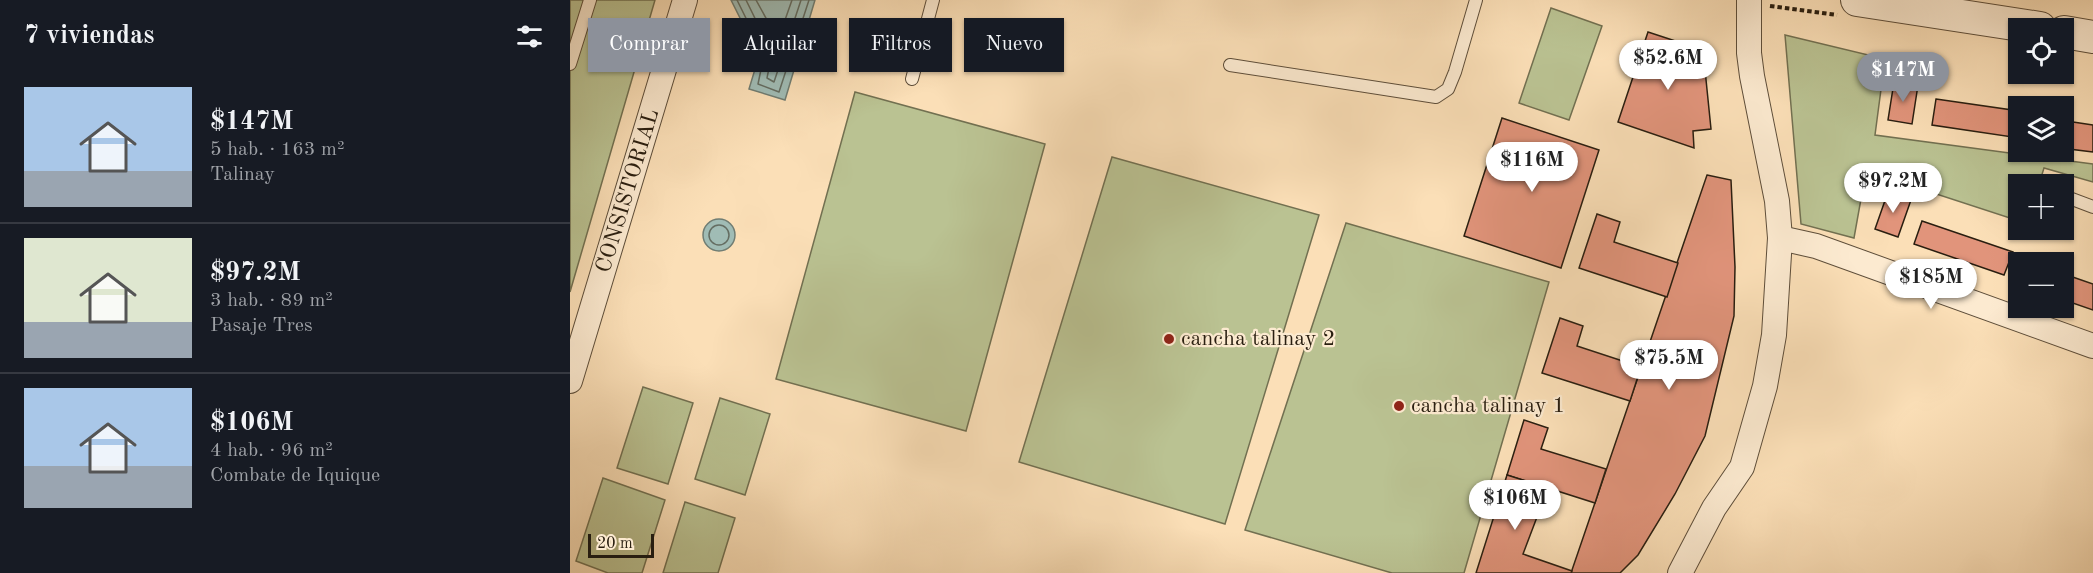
<!DOCTYPE html>
<html lang="es">
<head>
<meta charset="utf-8">
<style>
	:root { --surface:#171b24; --page:#242831; --text:#f1f3f6; --muted:#9ea1a6; --line:#363941; --accent:#8c9099 }
	body { margin:0; font-family:"Old Standard TT",serif; background:var(--page); color:var(--text); height:100vh; display:flex; flex-direction:column; font-size:22px; white-space:nowrap }
	* { box-sizing:border-box; margin:0 }
	p { font-size:20px; color:var(--muted) }
	.icon { flex:none; width:33px; height:33px; fill:none; stroke:currentColor; stroke-width:2; stroke-linecap:round; stroke-linejoin:round }
	.map { position:relative; flex:1; overflow:hidden }
	.sheet { display:flex; flex-direction:column; background:var(--surface); width:570px }
	.sheet>* { flex:none }
	.banner { position:absolute; left:18px; top:18px; width:570px; height:54px; display:flex; gap:12px }
	.tools { position:absolute; left:1438px; top:18px; display:grid; gap:12px }
	.tools a { display:grid; place-items:center; width:66px; height:66px; border-radius:0px; background:var(--surface); box-shadow:0 2px 4px #0004; font-size:30px }
	.scale { position:absolute; left:18px; bottom:15px; width:66px; box-sizing:border-box; padding-left:6px; border:3px solid #291e10; border-top:0; font-size:16px; line-height:21px; white-space:nowrap; color:#291e10; -webkit-text-stroke:4px #fcead0; paint-order:stroke }
	.price { position:absolute; translate:-50% -51px; padding:0 14px; border-radius:21px; background:#fff; color:#222; font-size:20px; line-height:39px; filter:drop-shadow(0 2px 3px #0008) }
	.price::after { content:''; position:absolute; left:50%; top:36px; width:18px; height:14px; margin-left:-9px; background:inherit; clip-path:polygon(0 0,100% 0,50% 100%) }
	.price.on { background:var(--accent); color:#fff }
	ul { padding:0; list-style:none }
	li { display:flex; align-items:center; gap:18px; height:150px; padding:0 24px }
	li+li { border-top:2px solid var(--line) }
	li span { display:grid; place-items:center; flex:none; width:168px; height:120px; border-radius:0px; color:#555 }
	li>.icon { margin-inline-start:auto }
	span .icon { width:72px; height:72px; fill:#fffc; stroke-width:1 }
	li b { font-size:26px }
	h2 { display:flex; justify-content:space-between; align-items:center; height:72px; padding:0 24px; font-size:26px }
	.tag { padding:0 21px; border-radius:0px; background:var(--surface); box-shadow:0 2px 4px #0004; font-size:21px; line-height:54px }
	.tag.on { background:var(--accent); color:#fff }
	main { display:flex; flex:1; min-height:0 }
	.map>svg:first-child { display:block }
	.green { fill:#bac292; stroke:#727051; stroke-width:1.5 }
	.water { fill:#a0bcb5; stroke:#707d73; stroke-width:1.5 }
	.lines { fill:none; stroke-linecap:round; stroke-linejoin:round }
	.shore { stroke:#646d62; stroke-width:1.5 }
	.building { fill:#e1947b; stroke:#291e10; stroke-width:1.5 }
	.service-casing { stroke:#5e4e3a; stroke-width:14 }
	.minor-casing { stroke:#5e4e3a; stroke-width:26 }
	.tertiary-casing { stroke:#5e4e3a; stroke-width:34 }
	.path { stroke:#291e10; stroke-width:4; stroke-dasharray:4.5 3; stroke-linecap:butt }
	.service { stroke:#fcead0; stroke-width:12 }
	.minor { stroke:#fcead0; stroke-width:24 }
	.tertiary { stroke:#fcead0; stroke-width:32 }
	.poi-dot { fill:#8f2418; stroke:#fcead0; stroke-width:2 }
	.labels { text-anchor:middle; dominant-baseline:central; stroke-width:4.5; stroke-linejoin:round; paint-order:stroke }
	.street-label { font-size:22px; fill:#291e10; stroke:#fcead0 }
	.poi-label { font-size:22px; fill:#291e10; stroke:#fcead0; text-anchor:start }
</style>
</head>
<body>
<main>
<section class="sheet">
<h2>7 viviendas<svg class="icon" aria-label="filters" viewBox="0 0 24 24"><path d="M4 7h16M4 17h16"/><circle cx="9" cy="7" r="2"/><circle cx="15" cy="17" r="2"/></svg></h2>
<ul>
<li><span style="background:linear-gradient(#a9c7e8 70%,#9aa5b1 0)"><svg class="icon" aria-label="home" viewBox="0 0 24 24"><path d="M3 11l9-7 9 7M6 9v11h12V9"/></svg></span><div><b>$147M</b><p>5 hab. · 163 m²</p><p>Talinay</p></div></li>
<li><span style="background:linear-gradient(#dfe7d0 70%,#9aa5b1 0)"><svg class="icon" aria-label="home" viewBox="0 0 24 24"><path d="M3 11l9-7 9 7M6 9v11h12V9"/></svg></span><div><b>$97.2M</b><p>3 hab. · 89 m²</p><p>Pasaje Tres</p></div></li>
<li><span style="background:linear-gradient(#a9c7e8 65%,#9aa5b1 0)"><svg class="icon" aria-label="home" viewBox="0 0 24 24"><path d="M3 11l9-7 9 7M6 9v11h12V9"/></svg></span><div><b>$106M</b><p>4 hab. · 96 m²</p><p>Combate de Iquique</p></div></li>
</ul>
</section>
<div class="map">
<svg width="1523" height="573" viewBox="0 0 1523 573">
	<rect width="100%" height="100%" fill="#fbdfb7"/>
	<filter id="stains"><feTurbulence type="fractalNoise" baseFrequency=".00333" numOctaves="4"/><feColorMatrix values="0 0 0 0 .2 0 0 0 0 .09 0 0 0 0 .02 0 0 0 .5 -.17"/></filter>
	<radialGradient id="worn" r=".72"><stop offset=".6" stop-color="#630" stop-opacity="0"/><stop offset="1" stop-color="#630" stop-opacity=".3"/></radialGradient>
	<g class="green">
		<polygon points="0,0 85,0 0,292"/>
		<polygon points="981,8 1032,26 999,120 949,103"/>
		<polygon points="1215,35 1315,59 1305,135 1523,164 1523,182 1474,168 1469,184 1449,184 1449,221 1296,171 1284,238 1231,224"/>
		<polygon points="285,92 475,144 396,431 206,379"/>
		<polygon points="542,157 749,215 655,524 449,462"/>
		<polygon points="776,223 979,282 894,573 822,573 675,530"/>
		<polygon points="73,387 123,403 98,484 47,468"/>
		<polygon points="150,398 200,414 175,495 125,479"/>
		<polygon points="33,478 95,500 72,573 38,573 6,561"/>
		<polygon points="115,502 165,518 148,573 93,573"/>
	</g>
	<g class="water">
		<polygon points="161,0 245,0 215,100 179,89 189,56"/>
		<circle cx="149" cy="235" r="16"/>
	</g>
	<g class="lines">
		<g class="shore">
			<polyline points="167,0 194,55 188,84 209,92 239,0"/>
			<polyline points="176,0 202,53 197,78 204,82 231,0"/>
			<polyline points="186,0 208,40 222,0"/>
			<circle cx="149" cy="235" r="10"/>
		</g>
	</g>
	<g class="building">
		<polygon points="1078,32 1133,50 1141,129 1123,131 1124,148 1048,122"/>
		<polygon points="1324,82 1348,85 1342,124 1318,120"/>
		<polygon points="1366,99 1449,111 1449,138 1362,125"/>
		<polygon points="932,118 1029,150 991,268 894,236"/>
		<polygon points="1503,122 1523,125 1523,152 1499,149"/>
		<polygon points="1137,175 1161,180 1165,267 1164,316 1135,436 1105,494 1068,555 1050,573 1001,573"/>
		<polygon points="1318,192 1341,200 1328,237 1305,229"/>
		<polygon points="1027,214 1050,222 1044,242 1108,263 1097,297 1009,268"/>
		<polygon points="1352,221 1443,252 1434,275 1344,244"/>
		<polygon points="1494,274 1523,284 1523,310 1494,300"/>
		<polygon points="990,318 1013,326 1007,346 1071,367 1060,401 972,373"/>
		<polygon points="954,420 978,428 971,449 1036,469 1025,503 937,475"/>
		<polygon points="937,475 978,488 953,554 1002,571 1001,573 906,573"/>
	</g>
	<g class="lines">
		<g class="service-casing">
			<g id="service">
				<polyline points="0,64 20,0"/>
				<polyline points="660,65 866,97 878,89 885,72 906,0"/>
				<polyline points="342,79 363,0"/>
				<polyline points="1494,196 1523,207"/>
			</g>
		</g>
		<g class="minor-casing">
			<g id="minor">
				<polyline points="1210,238 1246,246 1523,346"/>
				<polyline points="0,381 115,0"/>
				<polyline points="1110,573 1144,508 1172,467 1195,386 1204,335 1210,238 1207,201 1182,76 1179,53 1179,0"/>
			</g>
		</g>
		<g class="tertiary-casing">
			<g id="tertiary">
				<polyline points="1287,0 1470,28"/>
				<polyline points="1494,32 1523,37"/>
			</g>
		</g>
		<polyline class="path" points="1200,6 1267,15"/>
		<use href="#service" class="service"/>
		<use href="#minor" class="minor"/>
		<use href="#tertiary" class="tertiary"/>
	</g>
	<g class="poi-dot">
		<circle cx="599" cy="339" r="6"/>
		<circle cx="829" cy="406" r="6"/>
	</g>
	<g class="labels">
		<g class="street-label">
			<text transform="translate(58 191) rotate(-73)">CONSISTORIAL</text>
		</g>
		<g class="poi-label">
			<text x="611" y="339">cancha talinay 2</text>
			<text x="841" y="406">cancha talinay 1</text>
		</g>
	</g>
	<rect width="100%" height="100%" filter="url(#stains)"/>
	<rect width="100%" height="100%" fill="url(#worn)"/>
</svg>
<div class="tools">
<a><svg class="icon" aria-label="locate" viewBox="0 0 24 24"><circle cx="12" cy="12" r="6"/><path d="M12 2v4M12 18v4M2 12h4M18 12h4"/></svg></a>
<a><svg class="icon" aria-label="layers" viewBox="0 0 24 24"><path d="M12 4l9 5-9 5-9-5zM3 14l9 5 9-5"/></svg></a>
<a>+</a>
<a>−</a>
</div>
<div class="scale">20 m</div>
<b class="price" style="left:1098px;top:91px">$52.6M</b>
<b class="price on" style="left:1333px;top:103px">$147M</b>
<b class="price" style="left:962px;top:193px">$116M</b>
<b class="price" style="left:1323px;top:214px">$97.2M</b>
<b class="price" style="left:1361px;top:310px">$185M</b>
<b class="price" style="left:1099px;top:391px">$75.5M</b>
<b class="price" style="left:945px;top:531px">$106M</b>
<div class="banner">
<a class="tag on">Comprar</a>
<a class="tag">Alquilar</a>
<a class="tag">Filtros</a>
<a class="tag">Nuevo</a>
</div>
</div>
</main>
</body>
</html>
